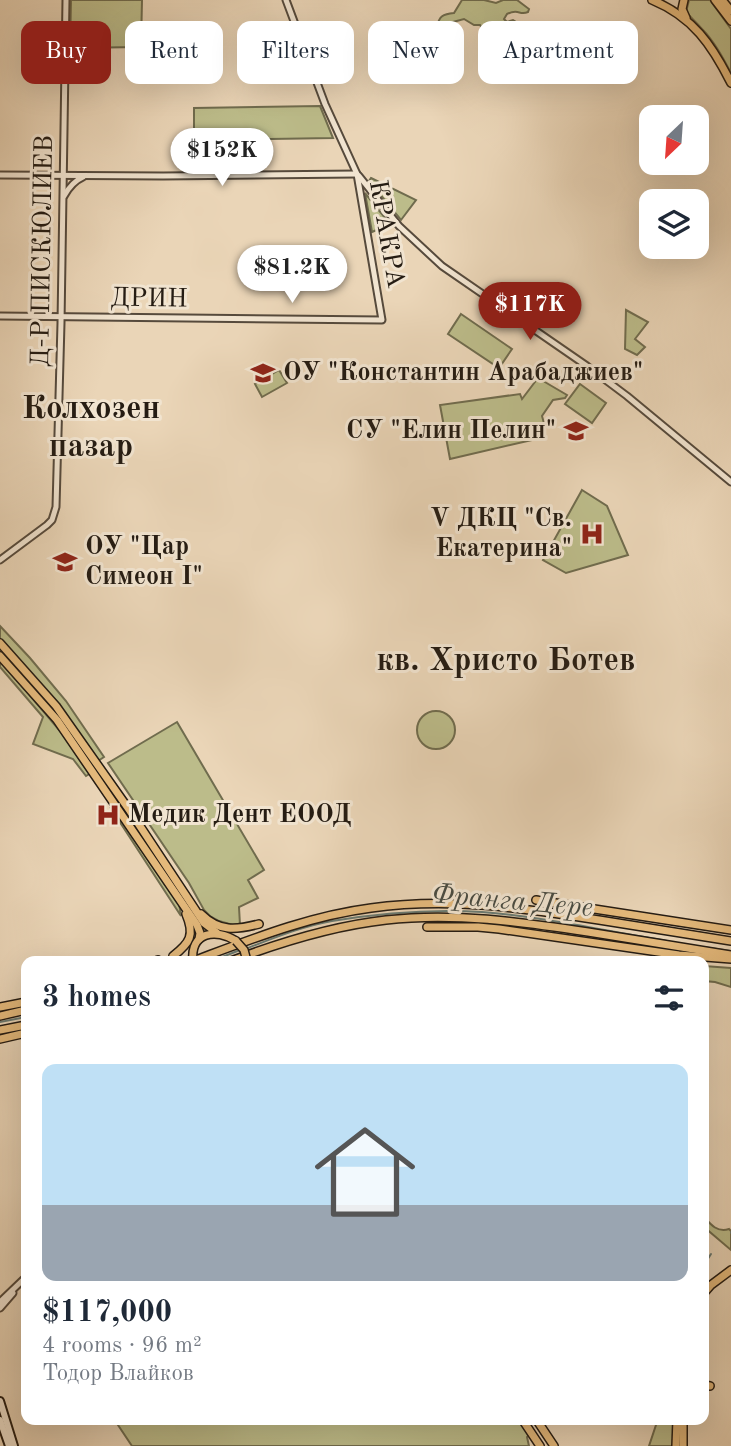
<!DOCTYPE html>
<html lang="en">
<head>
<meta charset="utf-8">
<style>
	:root { --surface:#fff; --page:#f2f2f3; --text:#1f2937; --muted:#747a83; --accent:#8f2418 }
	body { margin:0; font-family:"Old Standard TT",serif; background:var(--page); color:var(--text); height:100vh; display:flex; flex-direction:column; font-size:26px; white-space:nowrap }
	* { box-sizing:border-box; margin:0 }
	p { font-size:23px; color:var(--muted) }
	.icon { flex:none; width:38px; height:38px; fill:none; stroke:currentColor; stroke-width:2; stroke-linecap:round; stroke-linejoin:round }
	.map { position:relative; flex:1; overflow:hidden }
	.sheet { position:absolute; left:21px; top:956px; width:688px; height:469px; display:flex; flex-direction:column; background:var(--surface); border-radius:14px; box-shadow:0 7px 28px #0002 }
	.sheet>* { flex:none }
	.hud { position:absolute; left:21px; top:21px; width:690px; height:63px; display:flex; gap:14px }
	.needle { width:46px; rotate:205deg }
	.tools { position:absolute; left:639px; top:105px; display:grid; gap:14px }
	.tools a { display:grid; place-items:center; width:70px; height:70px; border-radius:14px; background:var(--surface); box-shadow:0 7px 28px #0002; font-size:35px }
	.price { position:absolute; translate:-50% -60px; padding:0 16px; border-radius:24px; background:#fff; color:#222; font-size:23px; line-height:46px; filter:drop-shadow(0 2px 4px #0008) }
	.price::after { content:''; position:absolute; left:50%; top:42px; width:21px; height:16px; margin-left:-10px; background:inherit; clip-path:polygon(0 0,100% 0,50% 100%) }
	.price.active { background:var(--accent); color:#fff }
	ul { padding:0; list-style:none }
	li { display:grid; align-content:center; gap:14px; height:371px; padding:0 21px }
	li span { display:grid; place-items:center; height:217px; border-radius:14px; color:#555 }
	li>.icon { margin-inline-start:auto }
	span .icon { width:126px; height:126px; fill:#fffc; stroke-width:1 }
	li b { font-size:30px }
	h2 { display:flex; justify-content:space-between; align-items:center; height:84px; padding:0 21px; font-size:30px }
	.pill { padding:0 24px; border-radius:14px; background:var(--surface); box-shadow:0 7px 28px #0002; font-size:24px; line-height:63px }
	.pill.active { background:var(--accent); color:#fff }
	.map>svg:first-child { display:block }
	.green { fill:#bcbc8a; stroke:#706c4e; stroke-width:2 }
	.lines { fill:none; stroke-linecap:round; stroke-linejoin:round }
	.stream { stroke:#6a7a71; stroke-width:2 }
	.tertiary-casing { stroke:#564a3c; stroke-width:9 }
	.secondary-casing { stroke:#251c13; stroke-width:10 }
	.primary-casing { stroke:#251c13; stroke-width:10 }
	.trunk-casing { stroke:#251c13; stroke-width:10 }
	.tertiary { stroke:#f1e4d0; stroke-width:5 }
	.secondary { stroke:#f1e4d0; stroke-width:6 }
	.primary { stroke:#e5ba7c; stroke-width:7 }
	.trunk { stroke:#e5ba7c; stroke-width:7 }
	.primary-bridge-casing { stroke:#251c13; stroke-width:10; stroke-linecap:butt }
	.primary-bridge { stroke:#e5ba7c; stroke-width:7 }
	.labels { text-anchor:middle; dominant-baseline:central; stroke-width:6; stroke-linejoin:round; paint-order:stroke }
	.street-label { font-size:26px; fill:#251c13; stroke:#f1e4d0 }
	.poi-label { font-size:26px; font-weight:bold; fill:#251c13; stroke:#f1e4d0; text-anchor:start }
	.water-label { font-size:28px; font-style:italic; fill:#484b42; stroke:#f1e4d0 }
	.district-label { font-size:33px; font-weight:bold; fill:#251c13; stroke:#f1e4d0 }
</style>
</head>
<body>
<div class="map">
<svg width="731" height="1446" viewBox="0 0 731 1446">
	<rect width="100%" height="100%" fill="#ead5b7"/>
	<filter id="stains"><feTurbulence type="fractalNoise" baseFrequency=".00286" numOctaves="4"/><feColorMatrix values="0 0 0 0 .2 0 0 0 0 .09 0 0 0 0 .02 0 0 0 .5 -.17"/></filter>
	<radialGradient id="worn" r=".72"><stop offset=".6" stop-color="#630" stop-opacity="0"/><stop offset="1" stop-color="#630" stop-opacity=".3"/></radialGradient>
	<g class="green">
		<polygon points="71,0 142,0 141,47 70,48"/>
		<path d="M462,0H484L496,3L503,0H517L529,9L528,12C519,16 519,8 507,14L504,19L507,22L513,20L516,22L520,29L508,41L510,47L525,37L531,44L517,61L513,62C502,61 500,54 499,45L488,38L480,25H474L464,19L453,22L446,29L449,33L445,38H443L437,27C439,16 443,14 454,13Z"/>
		<path d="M689,0H710L731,29V73C723,58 714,41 702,29C697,23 691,18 686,12Z"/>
		<polygon points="320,106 333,138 194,140 194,108"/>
		<polygon points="371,178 416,200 401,220 369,181"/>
		<polygon points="365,193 390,224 372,232"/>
		<polygon points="626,310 648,322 635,339 645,347 637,355 625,349"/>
		<polygon points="461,314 512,349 499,368 448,334"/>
		<polygon points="279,370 287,383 262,397 255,384"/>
		<polygon points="538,378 567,395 565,398 553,400 542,416 545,427 536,439 450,459 440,405 520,394 522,399"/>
		<polygon points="580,384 606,403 592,423 565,404"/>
		<polygon points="582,490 607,506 628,555 566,573 543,560"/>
		<polygon points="0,626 30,658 66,701 104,757 98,761 60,707 0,639"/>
		<polygon points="0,660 76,750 91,773 86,776 73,759 33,744 43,717 0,667"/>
		<circle cx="436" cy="730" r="19"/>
		<polygon points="177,722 264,870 248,880 258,898 239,907 240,925 233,925 219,921 210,916 204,910 189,883 108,763"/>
		<polygon points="110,807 119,812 179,903 181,916"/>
		<polygon points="704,966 731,968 731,987 715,982 704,981"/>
		<path d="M704,1217C711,1225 718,1233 729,1229L731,1231V1250L704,1227Z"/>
		<polygon points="114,1419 520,1419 530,1434 527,1437 529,1446 132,1446"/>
		<polygon points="658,1419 676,1419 676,1446 649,1446"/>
	</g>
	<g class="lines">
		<g class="stream">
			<polyline points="703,947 731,951"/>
			<path d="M245,949C274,938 303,926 332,921C381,913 433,909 482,912C544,917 605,931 667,941"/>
			<polyline points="212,961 240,950"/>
			<polyline points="0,1022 26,1017"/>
			<polyline points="731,1233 731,1232"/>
			<polyline points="704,1265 711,1254"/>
		</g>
		<g class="tertiary-casing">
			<g id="tertiary">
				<polyline points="0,175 163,176 357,174"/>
				<polyline points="359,176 399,226 442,266 587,366 627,396 731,482"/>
				<path d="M64,196C69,187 74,181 83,177"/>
				<polyline points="0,316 382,320 357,174 325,104 286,0"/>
				<polyline points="0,560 47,525 52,520 56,507 61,323 66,0"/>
				<polyline points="0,1302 26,1277"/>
				<polyline points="0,1308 13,1293"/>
			</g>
		</g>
		<g class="secondary-casing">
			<g id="secondary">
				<polyline points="0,1401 14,1446"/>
				<polyline points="0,1420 9,1446"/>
			</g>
		</g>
		<g class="primary-casing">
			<g id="primary">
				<polyline points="0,643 56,706 130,811 204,923 217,933"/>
				<polyline points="0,656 57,720 197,925 200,933 199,939"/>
				<path d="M201,914C219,932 236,930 259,924"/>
				<path d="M173,956C190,943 195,935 186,914"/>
				<path d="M193,961C190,932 216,928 236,941"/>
				<polyline points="704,1293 711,1285 731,1270"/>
				<polyline points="704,1385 710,1386"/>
				<polyline points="522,1419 540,1446"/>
				<polyline points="536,1419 554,1446"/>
				<polyline points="683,1419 683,1446"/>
				<polyline points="676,1446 677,1419"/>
			</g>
		</g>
		<g class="trunk-casing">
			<g id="trunk">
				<path d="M652,0C693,17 712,45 731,83"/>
				<polyline points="684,0 682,9 686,18"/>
				<polyline points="715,0 731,21"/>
				<polyline points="722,0 731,11"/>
				<polyline points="536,900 731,930"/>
				<polyline points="427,927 478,927 499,929 679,955 731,959"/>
				<polyline points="156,961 158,960"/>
				<path d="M193,961C252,939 309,916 371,908C449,897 523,908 599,920C643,927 687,934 731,941"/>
				<path d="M231,961C281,942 332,926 386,920C454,912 521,922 588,932C636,940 683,947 731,955"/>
				<polyline points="0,1007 26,1002"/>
				<polyline points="0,1016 26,1010"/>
				<polyline points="0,1030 26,1025"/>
				<polyline points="0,1039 26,1033"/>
			</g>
		</g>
		<use href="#tertiary" class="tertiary"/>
		<use href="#secondary" class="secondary"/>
		<use href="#primary" class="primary"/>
		<use href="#trunk" class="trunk"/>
		<g class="primary-bridge-casing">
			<polyline id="primary-bridge" points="236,941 244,950 247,961"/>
		</g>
		<use href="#primary-bridge" class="primary-bridge"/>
	</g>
	<defs>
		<g id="school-bare" transform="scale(1.89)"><path d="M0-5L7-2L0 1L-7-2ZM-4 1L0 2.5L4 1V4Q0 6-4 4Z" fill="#8f2418" stroke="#f1e4d0" stroke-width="2.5" paint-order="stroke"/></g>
		<g id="hospital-bare" transform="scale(1.89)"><path d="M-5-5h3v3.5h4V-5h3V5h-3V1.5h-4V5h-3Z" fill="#8f2418" stroke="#f1e4d0" stroke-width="2.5" paint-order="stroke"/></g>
	</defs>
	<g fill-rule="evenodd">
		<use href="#school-bare" x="263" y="373"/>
		<use href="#school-bare" x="576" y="431"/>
		<use href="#hospital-bare" x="592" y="534"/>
		<use href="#school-bare" x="65" y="562"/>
		<use href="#hospital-bare" x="108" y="815"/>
	</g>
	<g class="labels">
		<g class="street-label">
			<text transform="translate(386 234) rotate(80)">КРАКРА</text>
			<text transform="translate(43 251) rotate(-89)">Д-Р ПИСКЮЛИЕВ</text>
			<text transform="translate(149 299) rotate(1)">ДРИН</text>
		</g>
		<g class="poi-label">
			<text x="283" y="373">ОУ "Константин Арабаджиев"</text>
			<text x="556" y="431" text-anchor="end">СУ "Елин Пелин"</text>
			<text x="572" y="519" text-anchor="end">V ДКЦ "Св.<tspan x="572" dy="30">Екатерина"</tspan></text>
			<text x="85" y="547">ОУ "Цар<tspan x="85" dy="30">Симеон I"</tspan></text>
			<text x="128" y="815">Медик Дент ЕООД</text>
		</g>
		<g class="water-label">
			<text transform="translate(512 902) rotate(5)">Франга Дере</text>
		</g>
		<g class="district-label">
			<text x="91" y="409">Колхозен<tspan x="91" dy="38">пазар</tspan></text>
			<text x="506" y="661">кв. Христо Ботев</text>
		</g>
	</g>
	<rect width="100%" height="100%" filter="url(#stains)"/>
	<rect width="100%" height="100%" fill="url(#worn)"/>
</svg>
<div class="tools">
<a><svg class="needle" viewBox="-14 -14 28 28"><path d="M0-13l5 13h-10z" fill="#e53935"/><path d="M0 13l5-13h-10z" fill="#747a83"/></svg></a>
<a><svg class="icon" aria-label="layers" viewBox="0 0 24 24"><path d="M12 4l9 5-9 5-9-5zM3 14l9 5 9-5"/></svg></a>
</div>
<b class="price" style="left:222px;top:188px">$152K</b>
<b class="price" style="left:292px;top:305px">$81.2K</b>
<b class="price active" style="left:530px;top:342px">$117K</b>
<div class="hud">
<a class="pill active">Buy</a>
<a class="pill">Rent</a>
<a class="pill">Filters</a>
<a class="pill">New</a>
<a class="pill">Apartment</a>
</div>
<section class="sheet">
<h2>3 homes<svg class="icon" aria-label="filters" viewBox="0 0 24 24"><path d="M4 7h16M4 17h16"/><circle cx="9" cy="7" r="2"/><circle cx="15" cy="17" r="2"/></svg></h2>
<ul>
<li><span style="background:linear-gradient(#bfe0f5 65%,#9aa5b1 0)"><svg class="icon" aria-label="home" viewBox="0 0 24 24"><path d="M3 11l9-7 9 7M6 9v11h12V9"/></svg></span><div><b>$117,000</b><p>4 rooms · 96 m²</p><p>Тодор Влайков</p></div></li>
</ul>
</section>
</div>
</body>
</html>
